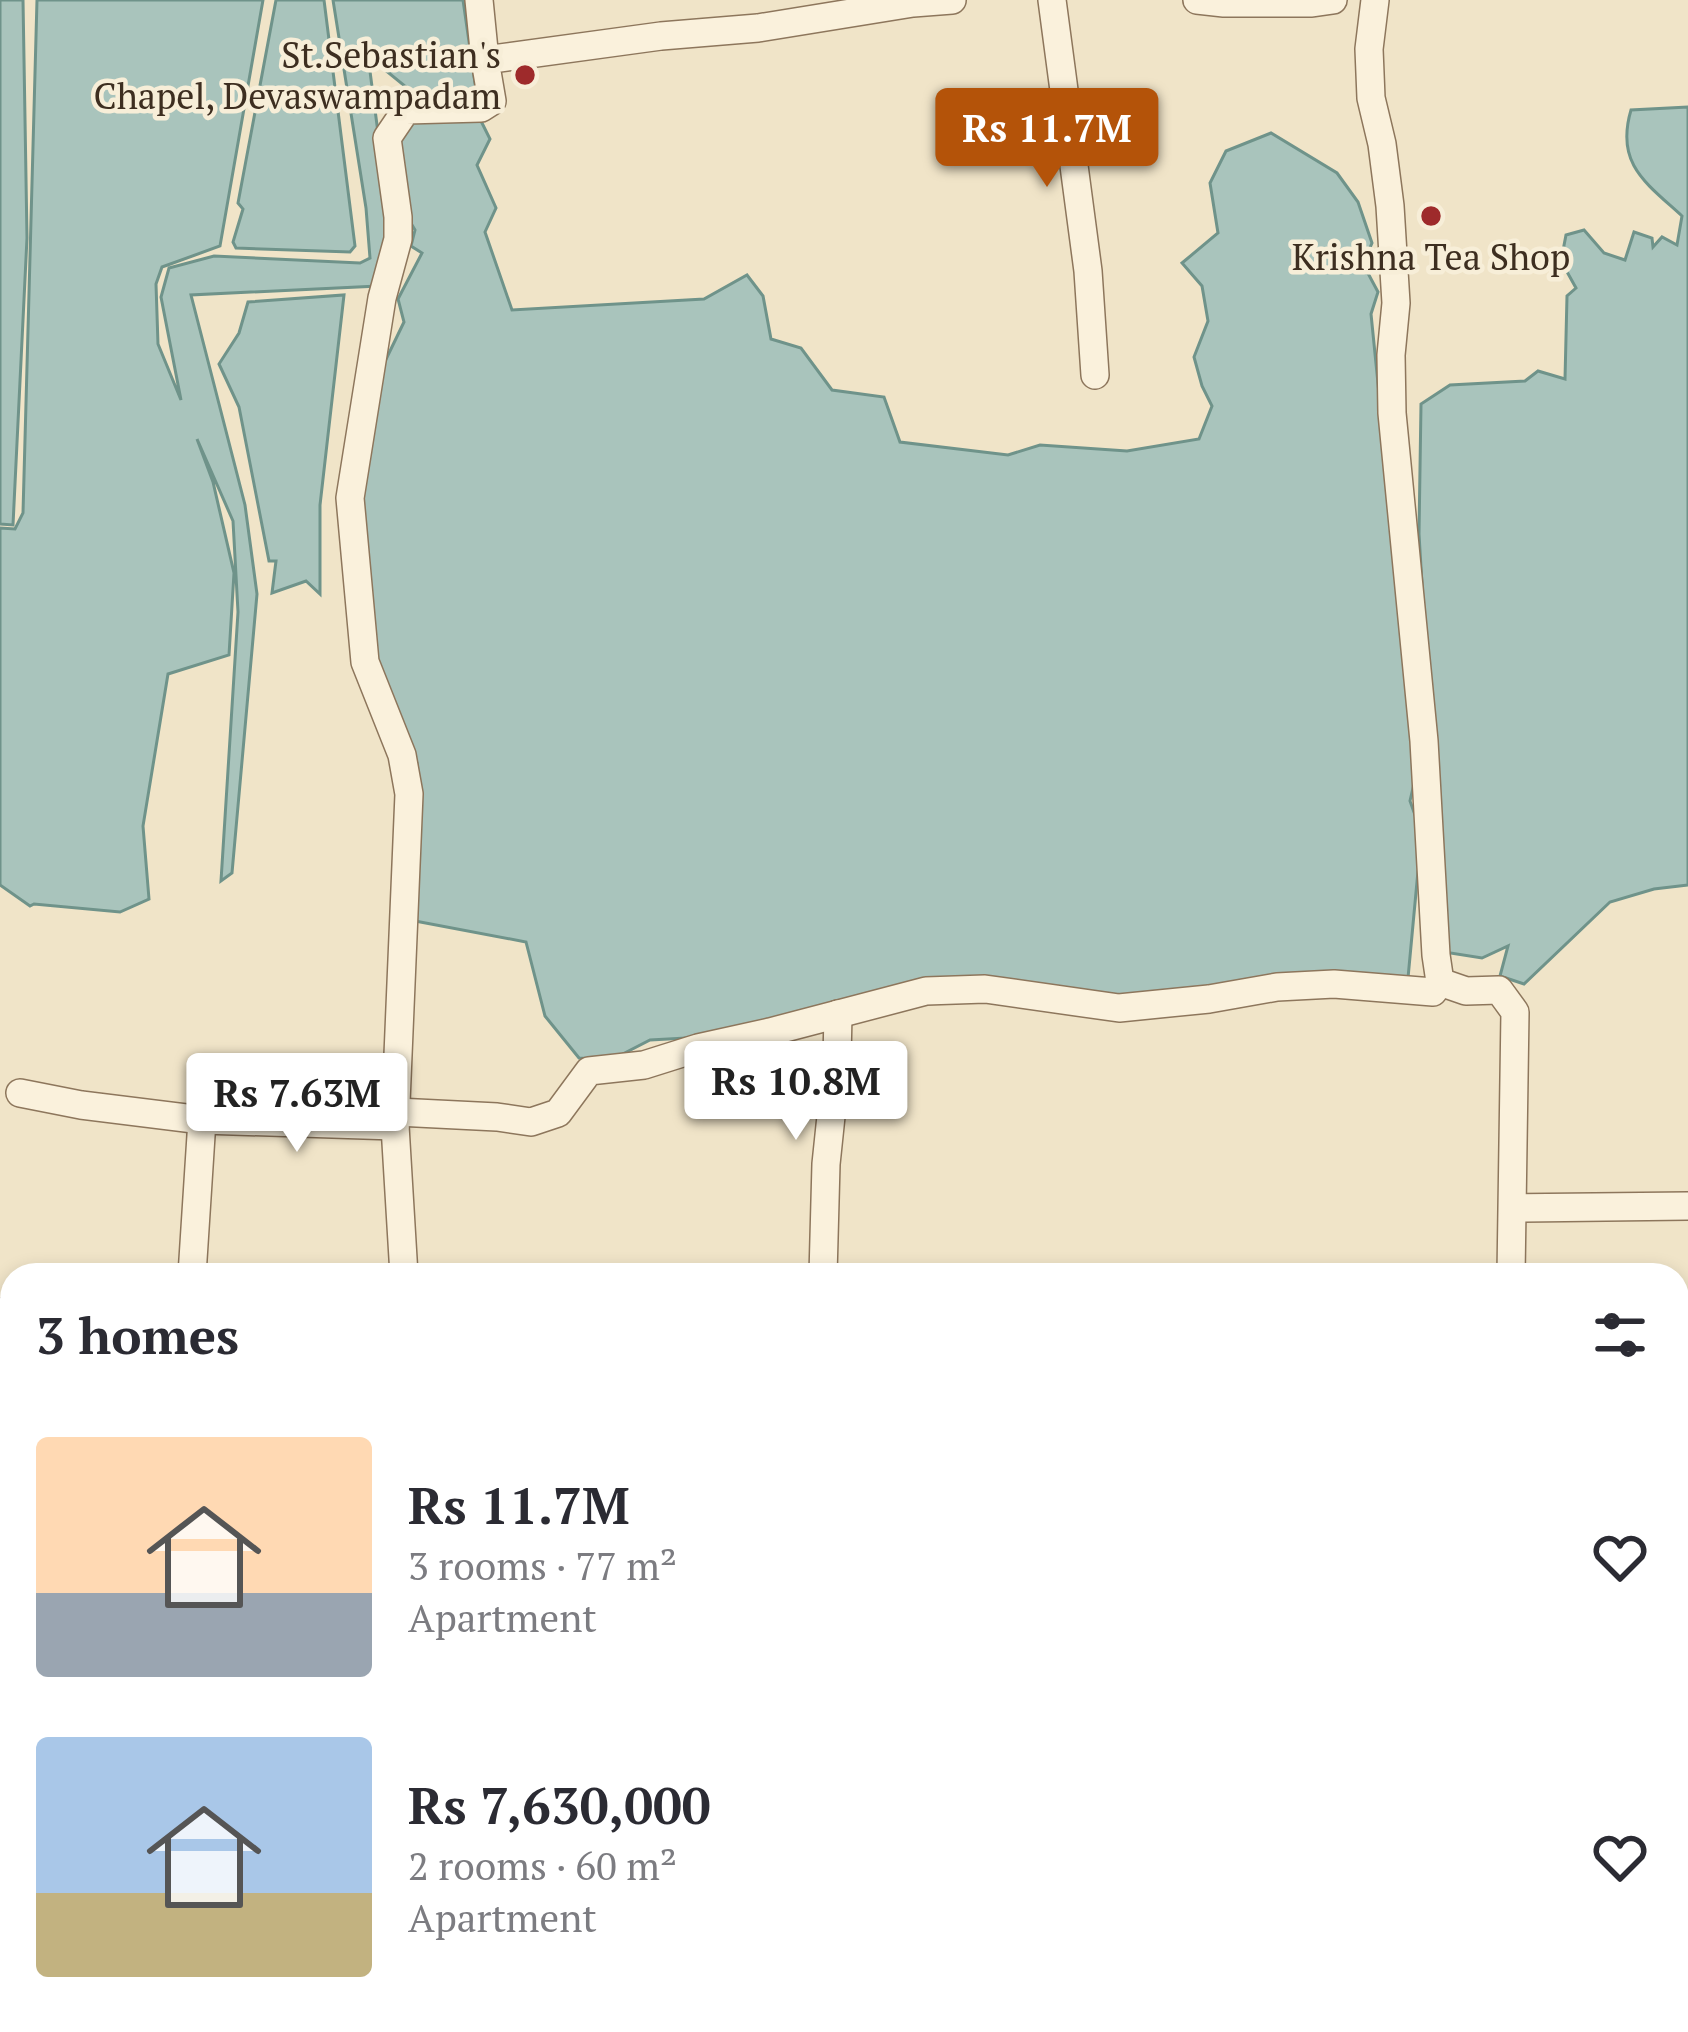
<!DOCTYPE html>
<html lang="en">
<head>
<meta charset="utf-8">
<style>
	:root { --surface:#fff; --page:#f7f7f7; --text:#2b2b33; --muted:#7c7c81; --accent:#b45309 }
	body { margin:0; font-family:"PT Serif",serif; background:var(--page); color:var(--text); height:100vh; display:flex; flex-direction:column; font-size:45px; white-space:nowrap }
	* { box-sizing:border-box; margin:0 }
	p { font-size:39px; color:var(--muted) }
	.icon { flex:none; width:66px; height:66px; fill:none; stroke:currentColor; stroke-width:2; stroke-linecap:round; stroke-linejoin:round }
	.map { position:relative; flex:1; overflow:hidden }
	.details { position:absolute; left:0px; top:1263px; width:1689px; height:771px; display:flex; flex-direction:column; background:var(--surface); border-radius:36px 36px 0 0; box-shadow:0 6px 18px #0003 }
	.details>* { flex:none }
	.price { position:absolute; translate:-50% -102px; padding:0 27px; border-radius:12px; background:#fff; color:#222; font-size:39px; line-height:78px; filter:drop-shadow(0 3px 6px #0008) }
	.price::after { content:''; position:absolute; left:50%; top:72px; width:36px; height:27px; margin-left:-18px; background:inherit; clip-path:polygon(0 0,100% 0,50% 100%) }
	.price.active { background:var(--accent); color:#fff }
	ul { padding:0; list-style:none }
	li { display:flex; align-items:center; gap:36px; height:300px; padding:0 36px }
	li span { display:grid; place-items:center; flex:none; width:336px; height:240px; border-radius:12px; color:#555 }
	li>.icon { margin-inline-start:auto }
	span .icon { width:144px; height:144px; fill:#fffc; stroke-width:1 }
	li b { font-size:51px }
	h2 { display:flex; justify-content:space-between; align-items:center; height:144px; padding:0 36px; font-size:51px }
	.map>svg:first-child { display:block }
	.water { fill:#a9c4bc; stroke:#6f938a; stroke-width:3 }
	.lines { fill:none; stroke-linecap:round; stroke-linejoin:round }
	.minor-casing { stroke:#8d765c; stroke-width:30 }
	.minor { stroke:#faf1dc; stroke-width:27 }
	.poi-dot { fill:#9e2a2b; stroke:#f7eed8; stroke-width:4.5 }
	.labels { text-anchor:middle; dominant-baseline:central; stroke-width:9; stroke-linejoin:round; paint-order:stroke }
	.poi-label { font-size:36px; fill:#3d2e20; stroke:#f7eed8; text-anchor:end }
</style>
</head>
<body>
<div class="map">
<svg width="1688" height="2032" viewBox="0 0 1688 2032">
	<rect width="100%" height="100%" fill="#f0e4c8"/>
	<g class="water">
		<polygon points="0,0 23,0 27,238 13,525 0,524"/>
		<polygon points="37,0 263,0 220,246 162,267 156,284 158,344 181,400 161,297 169,268 214,256 360,263 370,258 366,208 333,0 463,0 477,97 428,105 368,56 392,240 378,286 191,295 245,505 257,594 232,873 221,881 238,612 233,521 197,439 213,482 234,573 229,655 168,674 143,826 149,899 120,912 34,904 30,906 0,885 0,528 15,529 23,513"/>
		<polygon points="276,0 324,0 355,246 350,252 236,248 233,242 243,209 238,203"/>
		<path d="M1688,107V885L1654,889L1610,902L1524,984L1500,976L1508,946L1482,958L1444,952L1419,534L1421,404L1450,385L1525,381L1538,371L1565,379L1567,296L1576,288L1561,261L1566,235L1584,230L1604,253L1625,260L1634,232L1652,238L1653,247L1662,237L1677,245L1682,216C1646,183 1615,164 1631,110Z"/>
		<polygon points="480,119 490,139 477,165 496,208 485,232 512,310 704,299 747,275 763,296 771,339 801,348 832,390 884,397 900,442 1008,455 1040,445 1127,451 1199,439 1212,406 1202,386 1194,357 1208,321 1202,286 1182,263 1218,233 1210,183 1226,151 1271,133 1337,173 1358,202 1372,243 1363,264 1378,292 1371,314 1417,771 1410,801 1426,846 1418,871 1408,978 1170,998 1085,996 977,979 705,1037 650,1040 613,1059 579,1058 545,1016 526,942 415,921 417,763 367,650 352,491 376,380 404,322 398,299 422,253 411,246 415,230 398,201 395,143 414,122"/>
		<polygon points="344,295 320,505 320,594 306,581 272,593 276,561 269,561 239,407 219,364 239,333 248,302"/>
	</g>
	<g class="lines">
		<g class="minor-casing">
			<g id="minor">
				<polyline points="479,0 485,60"/>
				<polyline points="1052,0 1088,271 1095,375"/>
				<polyline points="1197,0 1224,3 1312,3 1333,0"/>
				<polyline points="1375,0 1369,49 1371,98 1382,144 1390,206 1396,303 1391,355 1392,413 1424,741 1436,955 1440,982 1466,991 1499,990 1515,1012 1511,1275"/>
				<polyline points="20,1093 81,1105 202,1120 395,1126"/>
				<polyline points="397,1112 497,1117 531,1122 558,1113 589,1071 644,1065 698,1048 770,1032 926,991 985,989 1119,1008 1209,999 1277,987 1334,984 1433,992 1440,982"/>
				<polyline points="1513,1208 1688,1206"/>
				<polyline points="192,1275 202,1120"/>
				<polyline points="404,1275 395,1126 409,794 402,755 365,662 350,498 382,298 398,239 398,217 387,138 406,110 481,108 492,101 485,60 661,36 758,28 913,3 952,0"/>
				<polyline points="823,1275 826,1164 837,1059 838,1014"/>
				<polyline points="0,1312 12,1311"/>
				<polyline points="1677,1579 1688,1579"/>
				<polyline points="0,1707 12,1709"/>
				<polyline points="1677,1746 1688,1746"/>
				<polyline points="1677,1972 1688,1974"/>
				<polyline points="466,2032 468,2022"/>
				<polyline points="534,2032 535,2022"/>
				<polyline points="898,2032 899,2022"/>
				<polyline points="1259,2032 1259,2022"/>
				<polyline points="1501,2032 1502,2022"/>
			</g>
		</g>
		<use href="#minor" class="minor"/>
	</g>
	<g class="poi-dot">
		<circle cx="525" cy="75" r="12"/>
		<circle cx="1431" cy="216" r="12"/>
	</g>
	<g class="labels">
		<g class="poi-label">
			<text x="501" y="54">St.Sebastian's<tspan x="501" dy="41">Chapel, Devaswampadam</tspan></text>
			<text x="1431" y="256" text-anchor="middle">Krishna Tea Shop</text>
		</g>
	</g>
</svg>
<b class="price active" style="left:1047px;top:190px">Rs 11.7M</b>
<b class="price" style="left:796px;top:1143px">Rs 10.8M</b>
<b class="price" style="left:297px;top:1155px">Rs 7.63M</b>
<section class="details">
<h2>3 homes<svg class="icon" aria-label="filters" viewBox="0 0 24 24"><path d="M4 7h16M4 17h16"/><circle cx="9" cy="7" r="2"/><circle cx="15" cy="17" r="2"/></svg></h2>
<ul>
<li><span style="background:linear-gradient(#ffd9b3 65%,#9aa5b1 0)"><svg class="icon" aria-label="home" viewBox="0 0 24 24"><path d="M3 11l9-7 9 7M6 9v11h12V9"/></svg></span><div><b>Rs 11.7M</b><p>3 rooms · 77 m²</p><p>Apartment</p></div><svg class="icon" aria-label="heart" viewBox="0 0 24 24"><path d="M12 20l-8-8c-3-5 5-10 8-4 3-6 11-1 8 4z"/></svg></li>
<li><span style="background:linear-gradient(#a9c7e8 65%,#c2b280 0)"><svg class="icon" aria-label="home" viewBox="0 0 24 24"><path d="M3 11l9-7 9 7M6 9v11h12V9"/></svg></span><div><b>Rs 7,630,000</b><p>2 rooms · 60 m²</p><p>Apartment</p></div><svg class="icon" aria-label="heart" viewBox="0 0 24 24"><path d="M12 20l-8-8c-3-5 5-10 8-4 3-6 11-1 8 4z"/></svg></li>
</ul>
</section>
</div>
</body>
</html>
